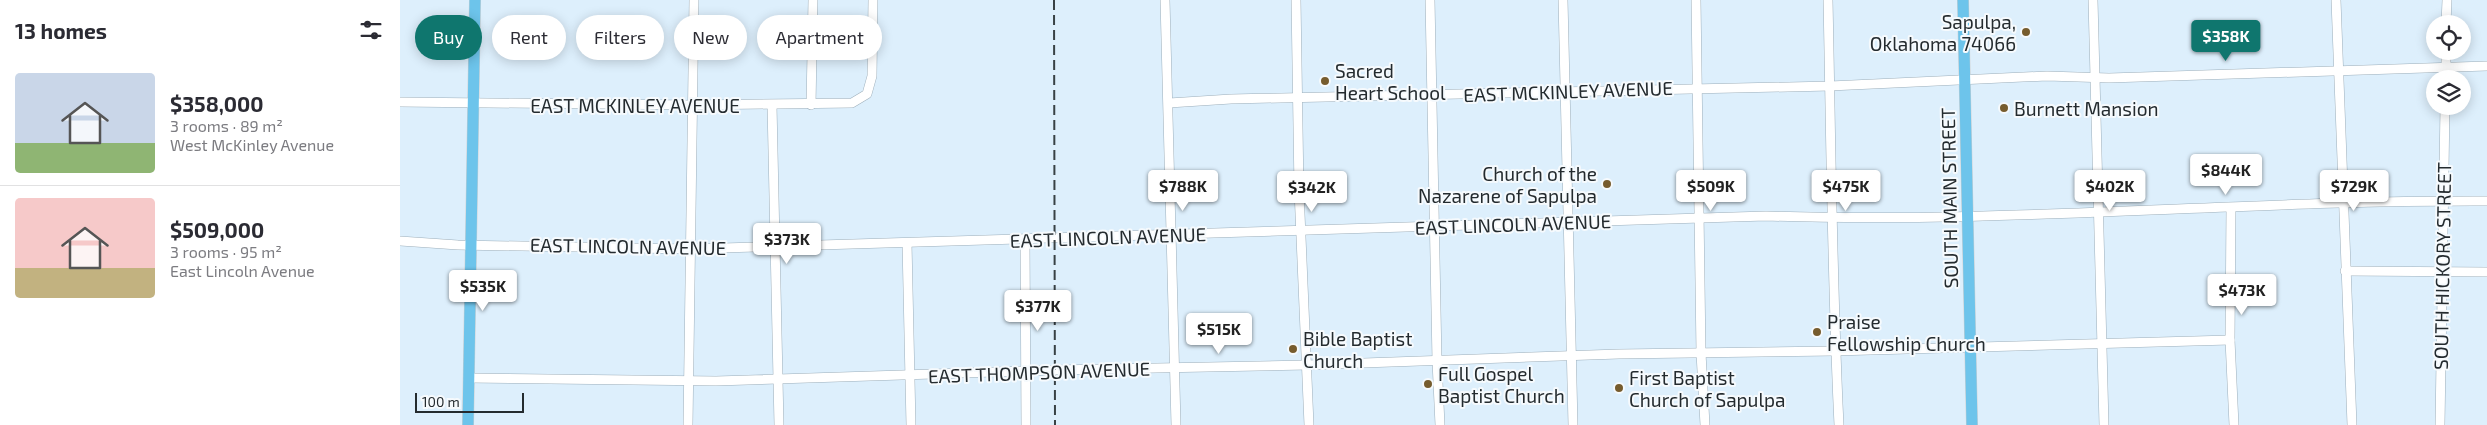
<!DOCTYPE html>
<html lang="en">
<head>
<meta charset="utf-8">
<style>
	:root { --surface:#fff; --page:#f7f7f7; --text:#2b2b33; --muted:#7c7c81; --line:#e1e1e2; --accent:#0f766e }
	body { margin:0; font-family:"Exo 2",sans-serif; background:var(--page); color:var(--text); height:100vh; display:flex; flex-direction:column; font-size:19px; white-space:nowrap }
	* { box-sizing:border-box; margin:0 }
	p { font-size:16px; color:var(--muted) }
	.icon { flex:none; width:28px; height:28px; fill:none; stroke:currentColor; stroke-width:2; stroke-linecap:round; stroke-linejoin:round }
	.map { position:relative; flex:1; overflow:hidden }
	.side { display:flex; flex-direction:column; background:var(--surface); width:400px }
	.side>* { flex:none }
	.hud { position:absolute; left:15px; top:15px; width:475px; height:45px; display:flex; gap:10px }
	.buttons { position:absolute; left:2026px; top:15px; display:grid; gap:10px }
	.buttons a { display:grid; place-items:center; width:45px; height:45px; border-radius:50%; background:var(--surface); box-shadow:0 2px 12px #0003; font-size:25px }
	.scale { position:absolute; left:15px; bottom:12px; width:109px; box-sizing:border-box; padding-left:5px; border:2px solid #242b2f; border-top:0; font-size:14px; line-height:18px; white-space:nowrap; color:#242b2f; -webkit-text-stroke:4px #f6fafd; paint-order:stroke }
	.price { position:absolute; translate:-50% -42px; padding:0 11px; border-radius:5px; background:#fff; color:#222; font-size:16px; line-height:32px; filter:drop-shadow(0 1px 2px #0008) }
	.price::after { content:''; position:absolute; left:50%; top:30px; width:15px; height:11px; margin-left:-8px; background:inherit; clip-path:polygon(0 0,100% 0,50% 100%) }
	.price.on { background:var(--accent); color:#fff }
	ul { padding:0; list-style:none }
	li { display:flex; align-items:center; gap:15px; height:125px; padding:0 15px }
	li+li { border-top:1px solid var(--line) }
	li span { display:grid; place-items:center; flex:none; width:140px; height:100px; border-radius:5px; color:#555 }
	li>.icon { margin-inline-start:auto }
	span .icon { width:60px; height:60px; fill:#fffc; stroke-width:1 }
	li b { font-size:21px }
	h2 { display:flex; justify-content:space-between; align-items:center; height:60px; padding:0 15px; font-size:21px }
	.tag { padding:0 18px; border-radius:22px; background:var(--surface); box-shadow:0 2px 12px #0003; font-size:18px; line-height:45px }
	.tag.on { background:var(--accent); color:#fff }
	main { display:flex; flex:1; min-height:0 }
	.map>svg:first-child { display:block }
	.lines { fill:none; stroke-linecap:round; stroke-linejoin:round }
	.minor-casing { stroke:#9dafbb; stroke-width:10 }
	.major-casing { stroke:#cfd0d1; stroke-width:12 }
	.minor { stroke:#fff; stroke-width:9 }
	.major { stroke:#6dc4eb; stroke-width:11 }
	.rail { stroke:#384145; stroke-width:2; stroke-dasharray:10 5; stroke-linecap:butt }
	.poi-dot { fill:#765c2e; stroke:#f6fafd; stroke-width:2 }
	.labels { text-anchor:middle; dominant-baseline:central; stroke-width:4; stroke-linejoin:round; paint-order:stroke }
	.poi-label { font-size:19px; fill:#242b2f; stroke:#f6fafd; text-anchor:start }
	.street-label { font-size:19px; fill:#242b2f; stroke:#f6fafd }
</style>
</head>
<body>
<main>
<section class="side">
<h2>13 homes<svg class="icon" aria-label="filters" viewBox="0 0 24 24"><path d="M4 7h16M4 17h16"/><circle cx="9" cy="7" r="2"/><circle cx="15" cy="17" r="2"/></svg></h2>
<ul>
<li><span style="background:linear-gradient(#c9d6e8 70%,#8fb573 0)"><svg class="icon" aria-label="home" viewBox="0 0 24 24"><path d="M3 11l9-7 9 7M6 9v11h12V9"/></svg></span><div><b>$358,000</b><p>3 rooms · 89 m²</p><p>West McKinley Avenue</p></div></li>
<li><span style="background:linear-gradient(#f6c9c9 70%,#c2b280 0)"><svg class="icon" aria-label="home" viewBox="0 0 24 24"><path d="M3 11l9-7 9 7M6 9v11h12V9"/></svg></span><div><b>$509,000</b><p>3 rooms · 95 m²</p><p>East Lincoln Avenue</p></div></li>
</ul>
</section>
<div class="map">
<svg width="2087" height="425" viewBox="0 0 2087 425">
	<rect width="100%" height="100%" fill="#ddeffc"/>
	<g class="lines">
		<g class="minor-casing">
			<g id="minor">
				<polyline points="765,0 776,425"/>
				<polyline points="896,0 899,190 909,425"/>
				<polyline points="1030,0 1037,361 1040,425"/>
				<polyline points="1163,0 1173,425"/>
				<polyline points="1296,0 1301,353 1305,425"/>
				<path d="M1428,0C1431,142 1432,284 1439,425"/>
				<polyline points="1693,0 1704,425"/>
				<polyline points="1936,0 1952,425"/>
				<polyline points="2046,24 2047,0"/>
				<polyline points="2046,79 2046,51"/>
				<polyline points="0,102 292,105 452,103 467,94 472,76 473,0"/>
				<polyline points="769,103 831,99 1430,86 1647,76 1709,78 2087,66"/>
				<polyline points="372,105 379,425"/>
				<polyline points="411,105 413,0"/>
				<polyline points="1831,208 1830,340 1834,425"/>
				<polyline points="625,239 626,425"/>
				<path d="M0,241L58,245L289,249L1366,216C1607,224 1847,200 2087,201"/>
				<polyline points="507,243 511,425"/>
				<polyline points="1945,271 2087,272"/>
				<polyline points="69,378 316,381 655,370 907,365 1219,354 1434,351 1830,340"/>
				<polyline points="288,425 294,0"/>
				<polyline points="2040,425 2045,106"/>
			</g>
		</g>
		<g class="major-casing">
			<g id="major">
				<polyline points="1563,0 1572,425"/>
				<polyline points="68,425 75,0"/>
			</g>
		</g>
		<use href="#minor" class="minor"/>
		<use href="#major" class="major"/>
		<polyline class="rail" points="654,0 655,425"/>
	</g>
	<g class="poi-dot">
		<circle cx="1626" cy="32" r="5"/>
		<circle cx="925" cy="81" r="5"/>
		<circle cx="1604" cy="108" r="5"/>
		<circle cx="1207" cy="184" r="5"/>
		<circle cx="1417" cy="332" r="5"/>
		<circle cx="893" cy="349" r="5"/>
		<circle cx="1028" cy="384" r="5"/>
		<circle cx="1219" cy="388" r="5"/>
	</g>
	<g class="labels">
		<g class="poi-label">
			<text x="1616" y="21" text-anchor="end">Sapulpa,<tspan x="1616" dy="22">Oklahoma 74066</tspan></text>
			<text x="935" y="70">Sacred<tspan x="935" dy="22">Heart School</tspan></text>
			<text x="1614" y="108">Burnett Mansion</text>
			<text x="1197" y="173" text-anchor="end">Church of the<tspan x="1197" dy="22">Nazarene of Sapulpa</tspan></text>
			<text x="1427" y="321">Praise<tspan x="1427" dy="22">Fellowship Church</tspan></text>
			<text x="903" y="338">Bible Baptist<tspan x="903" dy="22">Church</tspan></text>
			<text x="1038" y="373">Full Gospel<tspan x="1038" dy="22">Baptist Church</tspan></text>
			<text x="1229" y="377">First Baptist<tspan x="1229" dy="22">Church of Sapulpa</tspan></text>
		</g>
		<g class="street-label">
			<text transform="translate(1168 91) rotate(-2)">EAST MCKINLEY AVENUE</text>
			<text x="235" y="105">EAST MCKINLEY AVENUE</text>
			<text transform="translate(1549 198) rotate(-91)">SOUTH MAIN STREET</text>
			<text transform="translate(1113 224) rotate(-2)">EAST LINCOLN AVENUE</text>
			<text transform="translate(708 237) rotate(-2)">EAST LINCOLN AVENUE</text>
			<text transform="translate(228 246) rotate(1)">EAST LINCOLN AVENUE</text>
			<text transform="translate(2042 266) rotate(-89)">SOUTH HICKORY STREET</text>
			<text transform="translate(639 372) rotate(-2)">EAST THOMPSON AVENUE</text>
		</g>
	</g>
</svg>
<div class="buttons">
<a><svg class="icon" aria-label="locate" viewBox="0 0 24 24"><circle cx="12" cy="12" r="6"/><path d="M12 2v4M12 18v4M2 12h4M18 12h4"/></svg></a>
<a><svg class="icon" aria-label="layers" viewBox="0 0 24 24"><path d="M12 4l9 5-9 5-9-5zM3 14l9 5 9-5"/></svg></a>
</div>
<div class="scale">100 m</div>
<b class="price on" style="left:1826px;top:62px">$358K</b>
<b class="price" style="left:1826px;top:196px">$844K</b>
<b class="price" style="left:783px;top:212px">$788K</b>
<b class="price" style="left:1311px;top:212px">$509K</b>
<b class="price" style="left:1446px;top:212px">$475K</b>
<b class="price" style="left:1710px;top:212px">$402K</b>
<b class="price" style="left:1954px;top:212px">$729K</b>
<b class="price" style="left:912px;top:213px">$342K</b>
<b class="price" style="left:387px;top:265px">$373K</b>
<b class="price" style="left:83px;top:312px">$535K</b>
<b class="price" style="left:1842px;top:316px">$473K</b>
<b class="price" style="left:638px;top:332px">$377K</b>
<b class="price" style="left:819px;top:355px">$515K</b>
<div class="hud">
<a class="tag on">Buy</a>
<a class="tag">Rent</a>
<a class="tag">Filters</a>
<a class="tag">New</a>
<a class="tag">Apartment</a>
</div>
</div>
</main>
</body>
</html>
